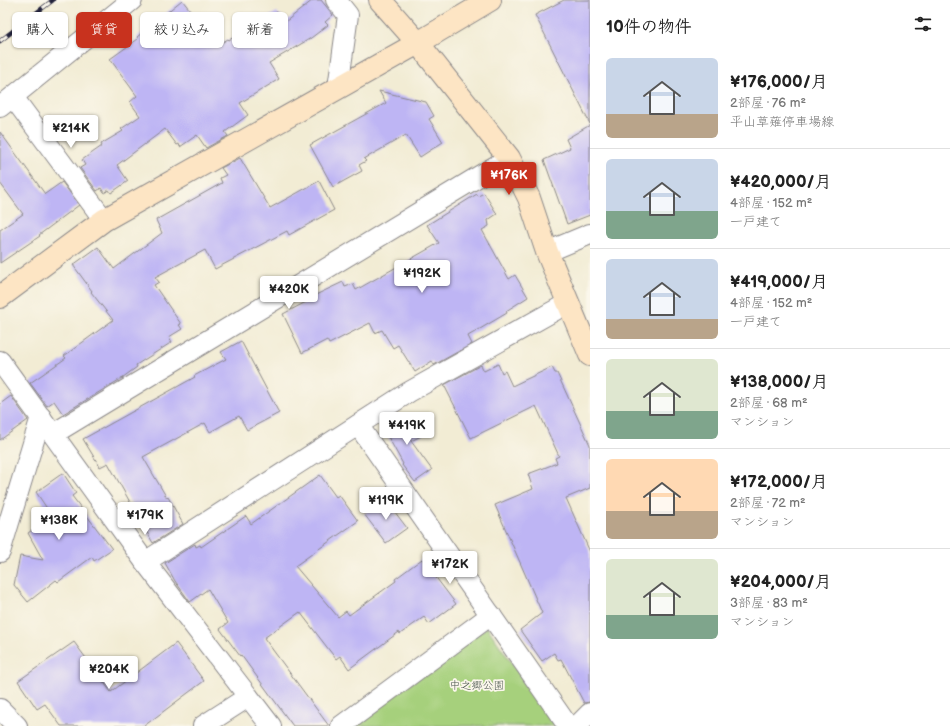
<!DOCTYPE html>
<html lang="ja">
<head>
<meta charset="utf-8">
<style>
	:root { --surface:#fff; --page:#f6f6f6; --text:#222; --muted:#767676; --line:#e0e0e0; --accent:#c8321e }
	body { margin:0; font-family:"Balsamiq Sans","Klee One",sans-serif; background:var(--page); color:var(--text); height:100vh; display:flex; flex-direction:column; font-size:15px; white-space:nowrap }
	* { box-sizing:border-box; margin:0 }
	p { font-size:13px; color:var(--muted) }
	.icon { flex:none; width:22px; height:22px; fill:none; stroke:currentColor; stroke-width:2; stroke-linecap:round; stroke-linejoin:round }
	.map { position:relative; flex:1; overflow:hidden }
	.side { display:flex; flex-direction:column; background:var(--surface); width:360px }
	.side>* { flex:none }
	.banner { position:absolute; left:12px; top:12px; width:380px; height:36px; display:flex; gap:8px }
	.price { position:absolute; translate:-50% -34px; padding:0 9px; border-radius:4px; background:#fff; color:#222; font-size:13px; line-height:26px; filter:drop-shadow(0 1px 2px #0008) }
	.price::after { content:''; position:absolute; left:50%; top:24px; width:12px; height:9px; margin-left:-6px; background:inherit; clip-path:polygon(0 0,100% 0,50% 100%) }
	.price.on { background:var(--accent); color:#fff }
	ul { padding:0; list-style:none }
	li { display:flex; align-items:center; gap:12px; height:100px; padding:0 16px }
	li+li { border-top:1px solid var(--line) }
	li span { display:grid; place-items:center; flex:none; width:112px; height:80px; border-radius:6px; color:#555 }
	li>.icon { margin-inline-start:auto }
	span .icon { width:48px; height:48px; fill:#fffc; stroke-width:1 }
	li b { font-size:17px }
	h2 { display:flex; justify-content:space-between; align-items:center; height:48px; padding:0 16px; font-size:17px }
	.pill { padding:0 14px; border-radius:6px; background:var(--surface); box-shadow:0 1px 3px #0004; font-size:14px; line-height:36px }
	.pill.on { background:var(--accent); color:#fff }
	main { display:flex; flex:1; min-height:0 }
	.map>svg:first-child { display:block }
	.green { fill:#a6d07c; stroke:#64795c }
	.building { fill:#beb5f4 }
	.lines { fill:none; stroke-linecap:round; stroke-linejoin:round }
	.street-casing { stroke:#8a8788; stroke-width:22 }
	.secondary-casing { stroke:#8a8788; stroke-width:24 }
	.street { stroke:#fff; stroke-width:20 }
	.secondary { stroke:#fde5c4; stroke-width:22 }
	.rail-casing { stroke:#22223b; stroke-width:4.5 }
	.rail { stroke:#fbf7ec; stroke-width:3; stroke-dasharray:9; stroke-linecap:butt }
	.labels { text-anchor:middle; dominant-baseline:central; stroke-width:3.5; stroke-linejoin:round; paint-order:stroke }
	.park-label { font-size:11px; fill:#4a564e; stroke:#fbf7ec }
</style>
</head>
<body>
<main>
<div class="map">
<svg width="590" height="726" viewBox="0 0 590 726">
	<rect width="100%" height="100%" fill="#fbf7ec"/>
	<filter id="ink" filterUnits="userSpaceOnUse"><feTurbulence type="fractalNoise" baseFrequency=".025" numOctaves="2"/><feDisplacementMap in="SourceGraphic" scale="8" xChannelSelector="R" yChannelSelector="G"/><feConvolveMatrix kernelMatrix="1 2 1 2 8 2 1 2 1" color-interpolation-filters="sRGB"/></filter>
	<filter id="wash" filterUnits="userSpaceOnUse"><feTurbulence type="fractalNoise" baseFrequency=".012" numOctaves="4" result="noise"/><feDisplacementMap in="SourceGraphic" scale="16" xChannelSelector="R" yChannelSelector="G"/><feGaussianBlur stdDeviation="0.9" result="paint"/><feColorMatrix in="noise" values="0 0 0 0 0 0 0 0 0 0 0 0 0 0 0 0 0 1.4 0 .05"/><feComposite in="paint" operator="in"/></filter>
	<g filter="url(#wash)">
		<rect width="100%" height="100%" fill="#f2ecd4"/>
		<polygon class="green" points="487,627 555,726 353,726"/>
		<g id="blocks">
			<g class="building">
				<polygon points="182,0 218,45 228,39 229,40 277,12 279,15 281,15 285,22 313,0 321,0 333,15 325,22 328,25 311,38 269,63 279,79 240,103 248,115 225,132 228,136 206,148 197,135 180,147 179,144 177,145 165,129 117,165 128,181 111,193 109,190 104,193 101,188 97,191 80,168 85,165 82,160 102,146 101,144 123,131 121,129 140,116 130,102 137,96 110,59 138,39 137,37"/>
				<polygon points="564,0 590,0 590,124 535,15"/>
				<polygon points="379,91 426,102 434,116 429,119 443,142 420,157 406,135 364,159 366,161 359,165 362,171 333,187 310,145 386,103"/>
				<polygon points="590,125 590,215 567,224 544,160 570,148 566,139"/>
				<polygon points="0,132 45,194 62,182 79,205 39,235 40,236 0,263 0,230 23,214 0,183"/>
				<polygon points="240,158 270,208 319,181 334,210 289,235 287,231 215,269 205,250 155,277 159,282 154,285 181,324 179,325 182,329 169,337 172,342 136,365 137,367 119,380 63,414 54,401 47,406 30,383 66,358 64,356 113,320 91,292 92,291 73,265 98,247 114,269 162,233 156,220 222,183 220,178 226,175 221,168"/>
				<polygon points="484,193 497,214 488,220 489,226 482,230 509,279 515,275 528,297 506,311 507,313 468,336 472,344 434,365 432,361 415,372 398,345 393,348 382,330 375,333 370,323 329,344 327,340 302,353 283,314 306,302 305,300 343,282 345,287 353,284 356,290 439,243 427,225 477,194 478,196"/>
				<polygon points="241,341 251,360 279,413 247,430 239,416 210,432 205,423 143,457 167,498 168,497 183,524 153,543 108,463 100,467 83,439 195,377 194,376 226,359 221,352"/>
				<polygon points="498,364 502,373 505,371 512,386 552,367 555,373 557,373 590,445 590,488 566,498 590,552 590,702 584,703 561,659 558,660 554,653 542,661 520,630 542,613 495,505 533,489 528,474 557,463 555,458 559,456 536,406 471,438 444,385 481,365 484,371"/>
				<polygon points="11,396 28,420 0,440 0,404"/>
				<polygon points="393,416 399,423 412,416 423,435 411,441 432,470 415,482 402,465 403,464 381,424"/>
				<polygon points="63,473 76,493 72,496 112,549 94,561 92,557 58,582 56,580 28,602 14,585 20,556 43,560 28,533 52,516 36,492"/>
				<polygon points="320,475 336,497 339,495 358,521 295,566 338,617 346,611 349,615 396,581 395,579 422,559 456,604 429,624 424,617 400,634 399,632 349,669 340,656 336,659 300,612 264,638 329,726 293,726 241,655 240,656 220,629 228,623 208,589 190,602 175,581 165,563 195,544 196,547 200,545 201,547 246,516 251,524"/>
				<polygon points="385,499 407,528 386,543 364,514"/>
				<polygon points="74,642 111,692 176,643 204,681 144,726 61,726 45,704 37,709 18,681"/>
			</g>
		</g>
	</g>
	<g filter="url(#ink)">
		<use href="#blocks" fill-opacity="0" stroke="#8a8788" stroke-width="1"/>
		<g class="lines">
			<g class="street-casing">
				<g id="street">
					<polyline points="336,0 348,15 338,88"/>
					<polyline points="13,97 104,220"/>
					<polyline points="0,107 132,0"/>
					<polyline points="547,252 590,234"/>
					<polyline points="0,361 145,562 271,726"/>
					<polyline points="358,425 568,726"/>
					<polyline points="53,434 509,158"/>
					<polyline points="0,552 41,417"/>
					<polyline points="145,562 409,392 568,303"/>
					<polyline points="0,709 17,726"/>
					<polyline points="203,726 248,697"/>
					<polyline points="341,726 491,615"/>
					<polyline points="577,726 590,713"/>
				</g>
			</g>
			<g class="secondary-casing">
				<g id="secondary">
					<polyline points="380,0 418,43 490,0"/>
					<polyline points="0,297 104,220 418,43 509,158 529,198 547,252 590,355"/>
				</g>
			</g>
			<use href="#street" class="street"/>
			<use href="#secondary" class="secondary"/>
			<g class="rail-casing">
				<polyline id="rail" points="0,41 53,0"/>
			</g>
			<use href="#rail" class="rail"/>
		</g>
	</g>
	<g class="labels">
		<g class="park-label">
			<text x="477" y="685">中之郷公園</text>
		</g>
	</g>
</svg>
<b class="price" style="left:71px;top:149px">¥214K</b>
<b class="price on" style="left:509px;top:196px">¥176K</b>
<b class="price" style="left:422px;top:294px">¥192K</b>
<b class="price" style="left:289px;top:310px">¥420K</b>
<b class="price" style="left:407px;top:446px">¥419K</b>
<b class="price" style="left:386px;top:521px">¥119K</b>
<b class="price" style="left:145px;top:536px">¥179K</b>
<b class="price" style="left:59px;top:541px">¥138K</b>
<b class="price" style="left:450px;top:585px">¥172K</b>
<b class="price" style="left:109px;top:690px">¥204K</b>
<div class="banner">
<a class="pill">購入</a>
<a class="pill on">賃貸</a>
<a class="pill">絞り込み</a>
<a class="pill">新着</a>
</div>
</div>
<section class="side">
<h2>10件の物件<svg class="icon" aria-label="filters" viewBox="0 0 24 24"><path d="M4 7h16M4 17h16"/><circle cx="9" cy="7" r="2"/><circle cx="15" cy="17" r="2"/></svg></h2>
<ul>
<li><span style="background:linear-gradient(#c9d6e8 70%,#b9a48a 0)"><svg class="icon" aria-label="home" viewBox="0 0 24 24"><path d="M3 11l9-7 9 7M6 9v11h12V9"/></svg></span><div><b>¥176,000/月</b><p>2部屋 · 76 m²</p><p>平山草薙停車場線</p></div></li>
<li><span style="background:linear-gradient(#c9d6e8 65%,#7fa58c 0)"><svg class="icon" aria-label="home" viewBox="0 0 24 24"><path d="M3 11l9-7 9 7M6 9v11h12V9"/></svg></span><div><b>¥420,000/月</b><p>4部屋 · 152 m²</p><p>一戸建て</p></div></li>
<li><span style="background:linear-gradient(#c9d6e8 75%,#b9a48a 0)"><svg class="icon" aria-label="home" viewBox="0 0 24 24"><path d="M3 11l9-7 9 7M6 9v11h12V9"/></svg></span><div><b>¥419,000/月</b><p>4部屋 · 152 m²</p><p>一戸建て</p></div></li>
<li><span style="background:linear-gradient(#dfe7d0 65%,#7fa58c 0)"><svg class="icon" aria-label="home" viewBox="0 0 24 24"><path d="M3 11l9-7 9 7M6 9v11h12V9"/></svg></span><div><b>¥138,000/月</b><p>2部屋 · 68 m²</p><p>マンション</p></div></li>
<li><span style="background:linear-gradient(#ffd9b3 65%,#b9a48a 0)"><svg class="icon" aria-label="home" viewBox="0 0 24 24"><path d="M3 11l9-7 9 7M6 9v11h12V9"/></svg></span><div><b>¥172,000/月</b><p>2部屋 · 72 m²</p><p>マンション</p></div></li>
<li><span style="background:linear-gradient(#dfe7d0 70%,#7fa58c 0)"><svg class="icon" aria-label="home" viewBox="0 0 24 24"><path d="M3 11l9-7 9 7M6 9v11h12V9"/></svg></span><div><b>¥204,000/月</b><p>3部屋 · 83 m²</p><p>マンション</p></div></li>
</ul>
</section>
</main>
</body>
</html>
